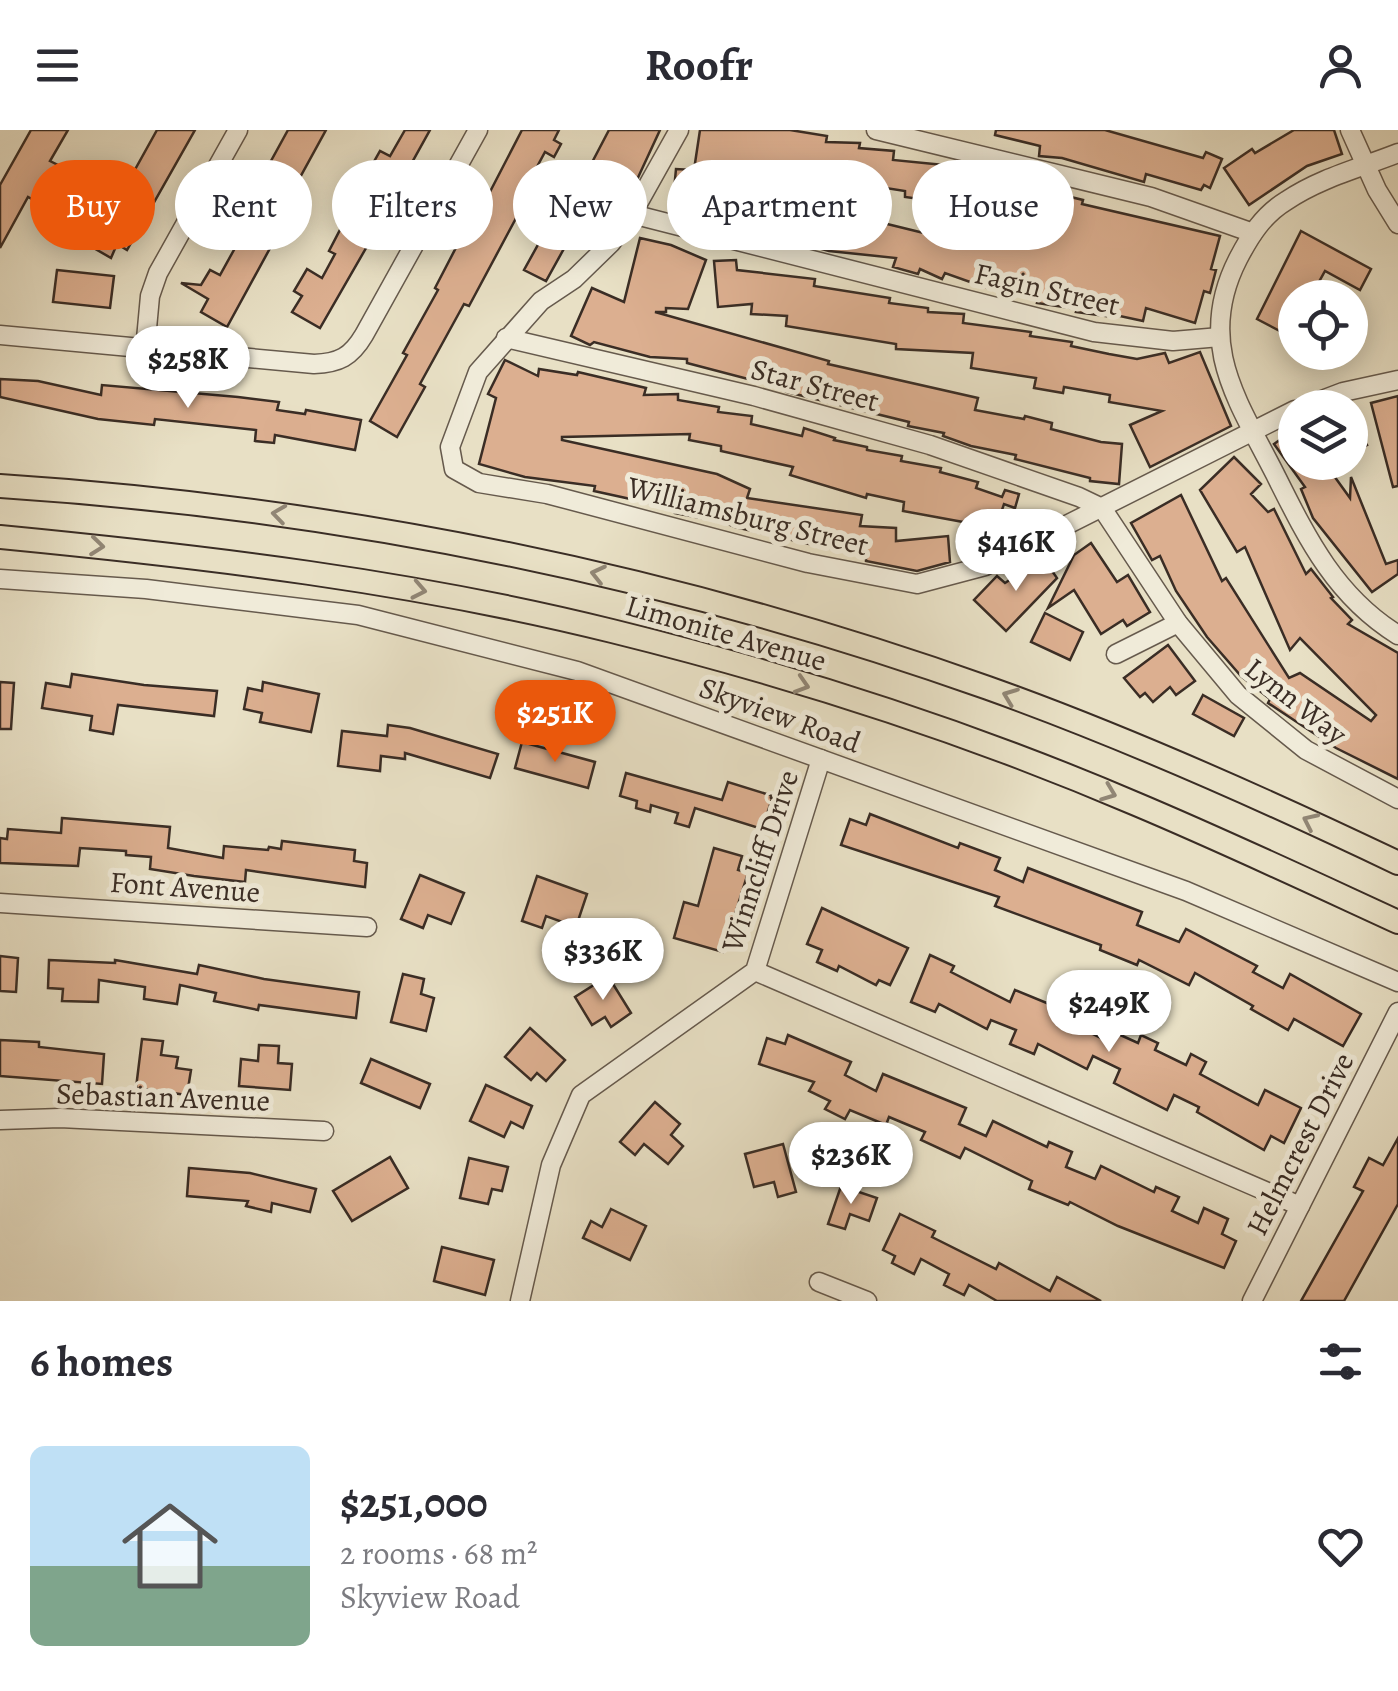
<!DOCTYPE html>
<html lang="en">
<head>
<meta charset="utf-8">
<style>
	:root { --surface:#fff; --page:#f2f2f3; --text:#2b2b33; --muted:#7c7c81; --accent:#ea580c }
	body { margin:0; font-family:Alegreya,serif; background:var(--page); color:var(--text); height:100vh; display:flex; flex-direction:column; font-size:38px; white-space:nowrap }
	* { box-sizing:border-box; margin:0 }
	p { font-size:32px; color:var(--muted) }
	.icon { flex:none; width:55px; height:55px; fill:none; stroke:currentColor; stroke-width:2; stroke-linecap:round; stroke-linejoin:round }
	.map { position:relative; height:1171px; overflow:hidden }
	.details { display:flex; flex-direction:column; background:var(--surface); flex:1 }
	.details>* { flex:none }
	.guide { position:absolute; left:30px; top:30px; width:1340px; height:90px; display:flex; gap:20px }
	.tools { position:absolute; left:1278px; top:150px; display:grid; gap:20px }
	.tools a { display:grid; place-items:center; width:90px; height:90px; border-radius:50%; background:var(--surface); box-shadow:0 5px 25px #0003; font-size:50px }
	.price { position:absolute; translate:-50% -85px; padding:0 22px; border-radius:35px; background:#fff; color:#222; font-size:32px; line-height:65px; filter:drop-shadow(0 2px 5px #0008) }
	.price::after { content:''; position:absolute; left:50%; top:60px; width:30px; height:22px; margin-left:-15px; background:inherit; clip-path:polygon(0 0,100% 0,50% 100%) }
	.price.current { background:var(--accent); color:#fff }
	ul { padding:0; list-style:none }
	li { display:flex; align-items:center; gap:30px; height:250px; padding:0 30px }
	li span { display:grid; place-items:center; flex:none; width:280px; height:200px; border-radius:15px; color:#555 }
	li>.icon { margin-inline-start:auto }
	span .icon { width:120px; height:120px; fill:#fffc; stroke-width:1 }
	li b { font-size:42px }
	h2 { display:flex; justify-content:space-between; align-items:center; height:120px; padding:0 30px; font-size:42px }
	.chip { padding:0 35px; border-radius:45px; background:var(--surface); box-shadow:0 5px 25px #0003; font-size:35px; line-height:90px }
	.chip.current { background:var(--accent); color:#fff }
	header { display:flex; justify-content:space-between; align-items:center; height:130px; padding:0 30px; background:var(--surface); font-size:45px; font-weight:700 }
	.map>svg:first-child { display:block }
	.building { fill:#dcaf90; stroke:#3a2d25; stroke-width:2.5; fill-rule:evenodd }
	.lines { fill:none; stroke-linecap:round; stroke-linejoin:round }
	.minor-casing { stroke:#665a4d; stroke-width:21 }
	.major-casing { stroke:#3a2d25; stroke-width:26 }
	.minor { stroke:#f0ebd9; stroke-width:18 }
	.major { stroke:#e8e0c5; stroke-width:22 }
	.oneway { stroke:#918675 }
	.labels { text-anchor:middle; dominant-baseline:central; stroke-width:10; stroke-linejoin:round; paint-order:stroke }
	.street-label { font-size:30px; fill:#3a2d25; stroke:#f0ebd9 }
</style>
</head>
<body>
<header><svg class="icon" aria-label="menu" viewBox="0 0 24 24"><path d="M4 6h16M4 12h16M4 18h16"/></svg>Roofr<svg class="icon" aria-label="person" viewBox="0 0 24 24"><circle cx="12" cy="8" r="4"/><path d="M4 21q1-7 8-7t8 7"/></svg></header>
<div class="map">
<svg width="1398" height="1171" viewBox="0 0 1398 1171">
	<rect width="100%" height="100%" fill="#e8e0c5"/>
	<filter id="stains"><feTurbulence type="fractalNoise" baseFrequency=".002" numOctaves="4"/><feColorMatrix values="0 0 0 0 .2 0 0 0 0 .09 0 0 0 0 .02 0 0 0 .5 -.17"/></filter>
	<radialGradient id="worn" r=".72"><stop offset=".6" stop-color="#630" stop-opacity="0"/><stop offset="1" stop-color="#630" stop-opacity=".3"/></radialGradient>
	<g class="building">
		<polygon points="31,0 68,0 50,31 60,36 39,73 28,67 0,118 0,55"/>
		<polygon points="157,0 195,0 127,120 117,114 111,128 92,117"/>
		<polygon points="288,0 326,0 297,53 304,56 227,197 201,182 208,169 181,153 201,155 210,140 220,145 235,118 222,110 235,87 239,89"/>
		<polygon points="405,0 430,0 390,72 382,68 369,94 377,99 320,198 292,182 302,166 294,161 307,139 322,148 335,124 329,121 355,71 361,74 379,41 371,37 380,21 390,26"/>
		<polygon points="522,0 559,0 554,10 561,14 554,27 545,22 524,61 529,64 469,176 464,174 420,254 425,257 397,307 370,291 407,225 403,223 438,160 435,158 461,108 465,110"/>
		<polygon points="609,0 660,0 635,54 628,50 609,89 600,85 592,112 571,106 546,151 524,140 545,102 552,106 560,77 564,78 582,40 587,42"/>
		<path d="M700,0H790L827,6L826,12L860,13L859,18L894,21L893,30L944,35L980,48L981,44L1006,50L1005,54L1042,57V60L1083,70L1082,74L1220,106L1211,139L1216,140L1210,163L1204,161L1195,193L1146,178L1143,191L1106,183V186L1076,182L1077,179L1037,173L1038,169L987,158L945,143L942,149L920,139L918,144L893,137L896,128L829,121L708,88L672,81L676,39L694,40ZM785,42L905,61V67L920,69L948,79L936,106L879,92V88L839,84V75H819L778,68Z"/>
		<polygon points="996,0 1105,0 1203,28 1206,22 1222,29 1210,58 1204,55 1201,60 1146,44 1144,52 1062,28 1039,26 1040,16 995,5"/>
		<polygon points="1294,0 1334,0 1342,24 1307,36 1249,75 1224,38 1252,19 1255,23"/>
		<polygon points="1301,101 1371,139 1360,160 1325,141 1310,168 1295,168 1295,209 1257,189"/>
		<polygon points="640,108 671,115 706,130 688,179 666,178 666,182 655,182 829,231 828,234 978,268 975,280 1024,289 1025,286 1052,293 1051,299 1101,312 1122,314 1119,354 1090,351 1090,348 1015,329 1016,325 971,316 943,306 944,303 908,296 909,292 787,262 749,246 748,249 687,233 687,229 650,227 594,212 590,215 571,206 592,158 624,172"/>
		<polygon points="736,130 737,140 815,149 814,156 890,168 889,173 928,178 928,182 964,184 963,193 1031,202 1030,206 1072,212 1071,216 1109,224 1137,229 1165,223 1169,233 1200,222 1231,296 1150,337 1130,295 1162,281 1109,272 1110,265 1064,257 1063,263 1034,258 1036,248 971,238 973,223 896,219 896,214 786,196 787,186 751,184 752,174 718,177 714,131"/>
		<polygon points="57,140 114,146 110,178 53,172"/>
		<polygon points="505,230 538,246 539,239 577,245 578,242 646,258 644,265 678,264 678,270 719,277 718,282 752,286 751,294 802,306 804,298 835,308 834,310 867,317 867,320 902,326 901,331 941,338 940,342 978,352 976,358 1002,367 1005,360 1019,364 1015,378 1004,374 996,398 903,381 904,372 867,364 866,368 790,345 793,337 721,321 721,316 689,310 690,304 562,307 562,310 717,344 750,359 747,368 862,385 860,396 896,398 896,411 948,406 950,432 917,441 866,431 866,427 735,397 702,383 701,388 675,383 676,379 594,361 595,356 525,347 479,334 496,268 488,264"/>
		<polygon points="0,249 38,251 101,265 102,255 238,267 279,272 277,280 305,284 306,280 361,290 355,320 275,305 274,313 255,311 256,300 155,289 154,295 98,289 0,267"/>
		<polygon points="1398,266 1398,356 1393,357 1371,273"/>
		<polygon points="1350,287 1367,315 1350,325"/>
		<polygon points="1295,299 1295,332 1324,332 1350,368 1351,347 1386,434 1398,430 1398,444 1372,462 1313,388 1301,359 1305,357 1274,314"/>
		<polygon points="1234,327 1261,354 1251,364 1268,382 1274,379 1306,444 1311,439 1333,467 1331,468 1352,490 1348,494 1398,523 1398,649 1336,618 1268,573 1270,569 1241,546 1207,507 1176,461 1160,426 1152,430 1131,393 1181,365 1222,451 1226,448 1289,548 1300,543 1371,591 1376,585 1300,508 1290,520 1245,417 1237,422 1200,360"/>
		<polygon points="1091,413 1117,452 1128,445 1150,482 1127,496 1123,490 1101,504 1074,460 1048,478 1074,425"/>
		<polygon points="1043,428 1057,448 1006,501 974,470 997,446 1005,453"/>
		<polygon points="1045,483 1083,502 1070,530 1031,512"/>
		<polygon points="1168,515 1195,551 1176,565 1170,557 1153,572 1145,563 1140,567 1124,548"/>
		<polygon points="72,544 144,555 217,561 214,586 118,575 113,604 90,600 92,586 42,578 46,553 70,557"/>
		<polygon points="0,552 14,553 11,599 0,599"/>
		<polygon points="263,552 319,564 311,602 260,592 262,583 244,579 248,558 262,561"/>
		<polygon points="1203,565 1244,588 1234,606 1193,584"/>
		<polygon points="388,595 410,598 498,624 490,648 405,623 405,629 381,626 380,641 338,636 342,601 387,606"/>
		<polygon points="522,612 595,632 588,658 515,638"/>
		<polygon points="626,643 722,670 728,652 773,666 762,699 695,678 689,697 675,693 678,683 651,675 650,682 636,678 637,671 620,666"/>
		<polygon points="870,684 958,718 960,713 1000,728 995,740 1023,752 1028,738 1142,782 1137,795 1179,812 1186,799 1257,836 1253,842 1283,858 1290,844 1361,884 1343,916 1294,889 1288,900 1251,879 1253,876 1195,843 1189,855 1139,830 1137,835 1100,820 1101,815 995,776 999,767 841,715 850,689 866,695"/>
		<polygon points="62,688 170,697 168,718 223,728 224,716 268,720 269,717 281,719 282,711 355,720 354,731 367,733 365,757 246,740 245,752 194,746 150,739 151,727 126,725 126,721 80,718 78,736 0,733 0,708 7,709 8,699 61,703"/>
		<polygon points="714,718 742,726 738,740 748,743 723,822 674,808 684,772 698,776"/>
		<polygon points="420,745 464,763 451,794 428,785 423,798 401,789"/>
		<polygon points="537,746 587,764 576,797 546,786 542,798 522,791"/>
		<polygon points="822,778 908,818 890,855 879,850 876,855 839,836 837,841 817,832 822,820 807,814"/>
		<polygon points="930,825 954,836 951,842 1010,872 1015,860 1054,876 1051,883 1111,913 1116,903 1138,913 1141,905 1158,913 1155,920 1186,935 1191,924 1206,932 1200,944 1258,975 1265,960 1301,978 1284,1013 1271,1006 1264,1020 1197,982 1199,977 1174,965 1167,980 1114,953 1120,939 1093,926 1087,939 1038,914 1034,924 1010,914 1016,900 991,890 987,899 939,874 935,882 911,872"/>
		<polygon points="0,826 18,828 16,862 0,861"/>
		<polygon points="49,830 115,833 115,830 197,844 199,835 264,849 359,862 356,888 259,875 258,880 214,871 216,863 180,855 177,874 144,869 145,857 99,850 98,872 62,871 63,859 48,858"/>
		<polygon points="403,844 424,849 421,864 434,868 426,901 391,892"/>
		<polygon points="608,846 631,883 611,897 605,887 592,895 575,867"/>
		<polygon points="530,898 565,930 546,951 537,943 531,950 505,927"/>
		<polygon points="788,905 851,932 845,945 876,961 883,944 966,978 959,994 986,1006 993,991 1047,1017 1049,1012 1072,1022 1066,1037 1095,1049 1101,1036 1154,1062 1156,1057 1179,1067 1172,1081 1198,1093 1204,1078 1228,1089 1222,1104 1236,1111 1224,1138 1118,1096 1070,1072 1068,1075 1029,1059 1032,1051 965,1018 960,1028 921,1010 925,1002 889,987 886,995 850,980 845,989 825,979 830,971 809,961 814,952 759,934 767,908 785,914"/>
		<polygon points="142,909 163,911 161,925 178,927 176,938 191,940 187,965 136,958"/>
		<polygon points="0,910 39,912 39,917 104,924 102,954 0,946"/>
		<polygon points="259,915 279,916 278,933 292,934 290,960 239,956 241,929 258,931"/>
		<polygon points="371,929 430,954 420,978 361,953"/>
		<polygon points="486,955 532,976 523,998 511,992 504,1007 470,991"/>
		<polygon points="655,972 680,994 671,1005 683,1016 668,1034 644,1014 635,1025 620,1012"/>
		<polygon points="1398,1008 1398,1074 1344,1171 1301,1171 1363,1061 1354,1057 1369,1028 1383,1035"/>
		<polygon points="783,1014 796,1062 778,1067 774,1052 754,1057 745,1024"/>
		<polygon points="390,1027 408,1058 352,1091 333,1061"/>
		<polygon points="469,1028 508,1037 502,1061 492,1059 488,1074 460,1068"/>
		<polygon points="189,1038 250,1043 316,1059 310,1082 272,1073 271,1082 246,1076 248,1071 187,1066"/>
		<polygon points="841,1056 877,1068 869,1091 850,1084 845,1099 828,1094"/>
		<polygon points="611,1079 646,1096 630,1130 583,1108 591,1091 602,1097"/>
		<polygon points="900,1084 935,1101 932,1107 996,1139 999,1133 1050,1161 1057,1147 1101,1171 997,1171 969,1155 964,1165 944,1155 949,1144 921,1129 914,1144 892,1133 895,1126 883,1120"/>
		<polygon points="442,1117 494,1130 485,1165 434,1151"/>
	</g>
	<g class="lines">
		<g class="minor-casing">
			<g id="minor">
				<polyline points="679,0 632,84 611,113 574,149 541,171 478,242 450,317 454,339 479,353 547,364 808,433 917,454 985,436 1295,280"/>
				<polyline points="876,0 1151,67 1253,103"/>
				<polyline points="1350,0 1377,60 1398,94"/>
				<path d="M1398,23C1360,38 1320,48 1286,71C1263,85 1250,106 1238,129C1195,213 1238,271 1275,344C1307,408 1335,466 1398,505"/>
				<polyline points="632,84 1094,202 1173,211 1220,207"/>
				<path d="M0,205L314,234C339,233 351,227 364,205L478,0"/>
				<polyline points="506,208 754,266 930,315 1079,367 1102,378 1178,493 1238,565 1306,620 1398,669"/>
				<polyline points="145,220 150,166 158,143 238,0"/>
				<polyline points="1301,278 1343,262 1398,250"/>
				<polyline points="0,449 146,459 358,485 577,541 1186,761 1398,852"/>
				<polyline points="1116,524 1178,493"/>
				<polyline points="0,773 367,797"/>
				<polyline points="755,841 1300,1076"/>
				<polyline points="0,990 60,988 324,1001"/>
				<polyline points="819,1152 867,1171"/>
				<polyline points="520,1171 551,1035 581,965 755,841 821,629"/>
				<polyline points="1252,1171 1398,882"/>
			</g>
		</g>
		<g class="major-casing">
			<g id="major">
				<path d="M0,356C337,378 670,445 988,558C1128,608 1264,669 1398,733"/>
				<path d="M0,407C206,427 411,451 612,501C790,545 968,602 1136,674C1224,711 1311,752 1398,792"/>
			</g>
		</g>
		<use href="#minor" class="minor"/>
		<use href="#major" class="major"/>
	</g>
	<defs><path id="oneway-chevron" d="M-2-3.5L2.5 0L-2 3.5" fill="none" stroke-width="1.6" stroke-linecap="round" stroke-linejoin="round" transform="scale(2.5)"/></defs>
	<g class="oneway">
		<use href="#oneway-chevron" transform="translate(279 384) rotate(-172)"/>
		<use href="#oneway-chevron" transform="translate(97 416) rotate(6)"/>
		<use href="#oneway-chevron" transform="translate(598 444) rotate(-167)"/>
		<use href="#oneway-chevron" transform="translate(419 460) rotate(11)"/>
		<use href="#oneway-chevron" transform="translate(802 555) rotate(17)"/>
		<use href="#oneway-chevron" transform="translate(1010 566) rotate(-159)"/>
		<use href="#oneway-chevron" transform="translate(1109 663) rotate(21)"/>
		<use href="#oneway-chevron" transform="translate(1310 691) rotate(-155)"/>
	</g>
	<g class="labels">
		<g class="street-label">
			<text transform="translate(1047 159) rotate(13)">Fagin Street</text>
			<text transform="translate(815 255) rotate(15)">Star Street</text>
			<text transform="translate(748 386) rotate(14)">Williamsburg Street</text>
			<text transform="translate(726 503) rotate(16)">Limonite Avenue</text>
			<text transform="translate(1296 571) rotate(38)">Lynn Way</text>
			<text transform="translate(780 585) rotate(20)">Skyview Road</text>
			<text transform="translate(760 731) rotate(-72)">Winncliff Drive</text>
			<text transform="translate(185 757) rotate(4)">Font Avenue</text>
			<text transform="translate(163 967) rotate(2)">Sebastian Avenue</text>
			<text transform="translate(1300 1014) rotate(-63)">Helmcrest Drive</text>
		</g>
	</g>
	<rect width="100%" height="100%" filter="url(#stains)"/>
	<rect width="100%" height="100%" fill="url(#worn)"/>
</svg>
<div class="tools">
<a><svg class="icon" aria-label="locate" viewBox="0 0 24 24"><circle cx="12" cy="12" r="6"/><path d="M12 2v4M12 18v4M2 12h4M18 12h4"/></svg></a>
<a><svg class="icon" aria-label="layers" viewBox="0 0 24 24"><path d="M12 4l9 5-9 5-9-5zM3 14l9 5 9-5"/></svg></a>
</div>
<b class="price" style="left:188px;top:281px">$258K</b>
<b class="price" style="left:1016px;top:464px">$416K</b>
<b class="price current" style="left:555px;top:635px">$251K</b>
<b class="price" style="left:603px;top:873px">$336K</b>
<b class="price" style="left:1109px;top:925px">$249K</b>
<b class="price" style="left:851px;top:1077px">$236K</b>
<div class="guide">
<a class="chip current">Buy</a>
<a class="chip">Rent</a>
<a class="chip">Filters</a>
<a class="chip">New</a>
<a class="chip">Apartment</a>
<a class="chip">House</a>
</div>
</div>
<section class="details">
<h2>6 homes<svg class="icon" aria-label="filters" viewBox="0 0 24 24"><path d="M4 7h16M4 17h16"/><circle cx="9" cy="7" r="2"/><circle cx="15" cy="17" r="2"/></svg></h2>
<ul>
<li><span style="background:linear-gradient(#bfe0f5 60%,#7fa58c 0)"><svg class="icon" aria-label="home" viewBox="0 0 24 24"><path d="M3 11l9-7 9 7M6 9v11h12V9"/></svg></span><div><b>$251,000</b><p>2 rooms · 68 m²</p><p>Skyview Road</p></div><svg class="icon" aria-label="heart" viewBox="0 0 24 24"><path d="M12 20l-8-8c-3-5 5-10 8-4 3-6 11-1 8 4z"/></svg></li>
</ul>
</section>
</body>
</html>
